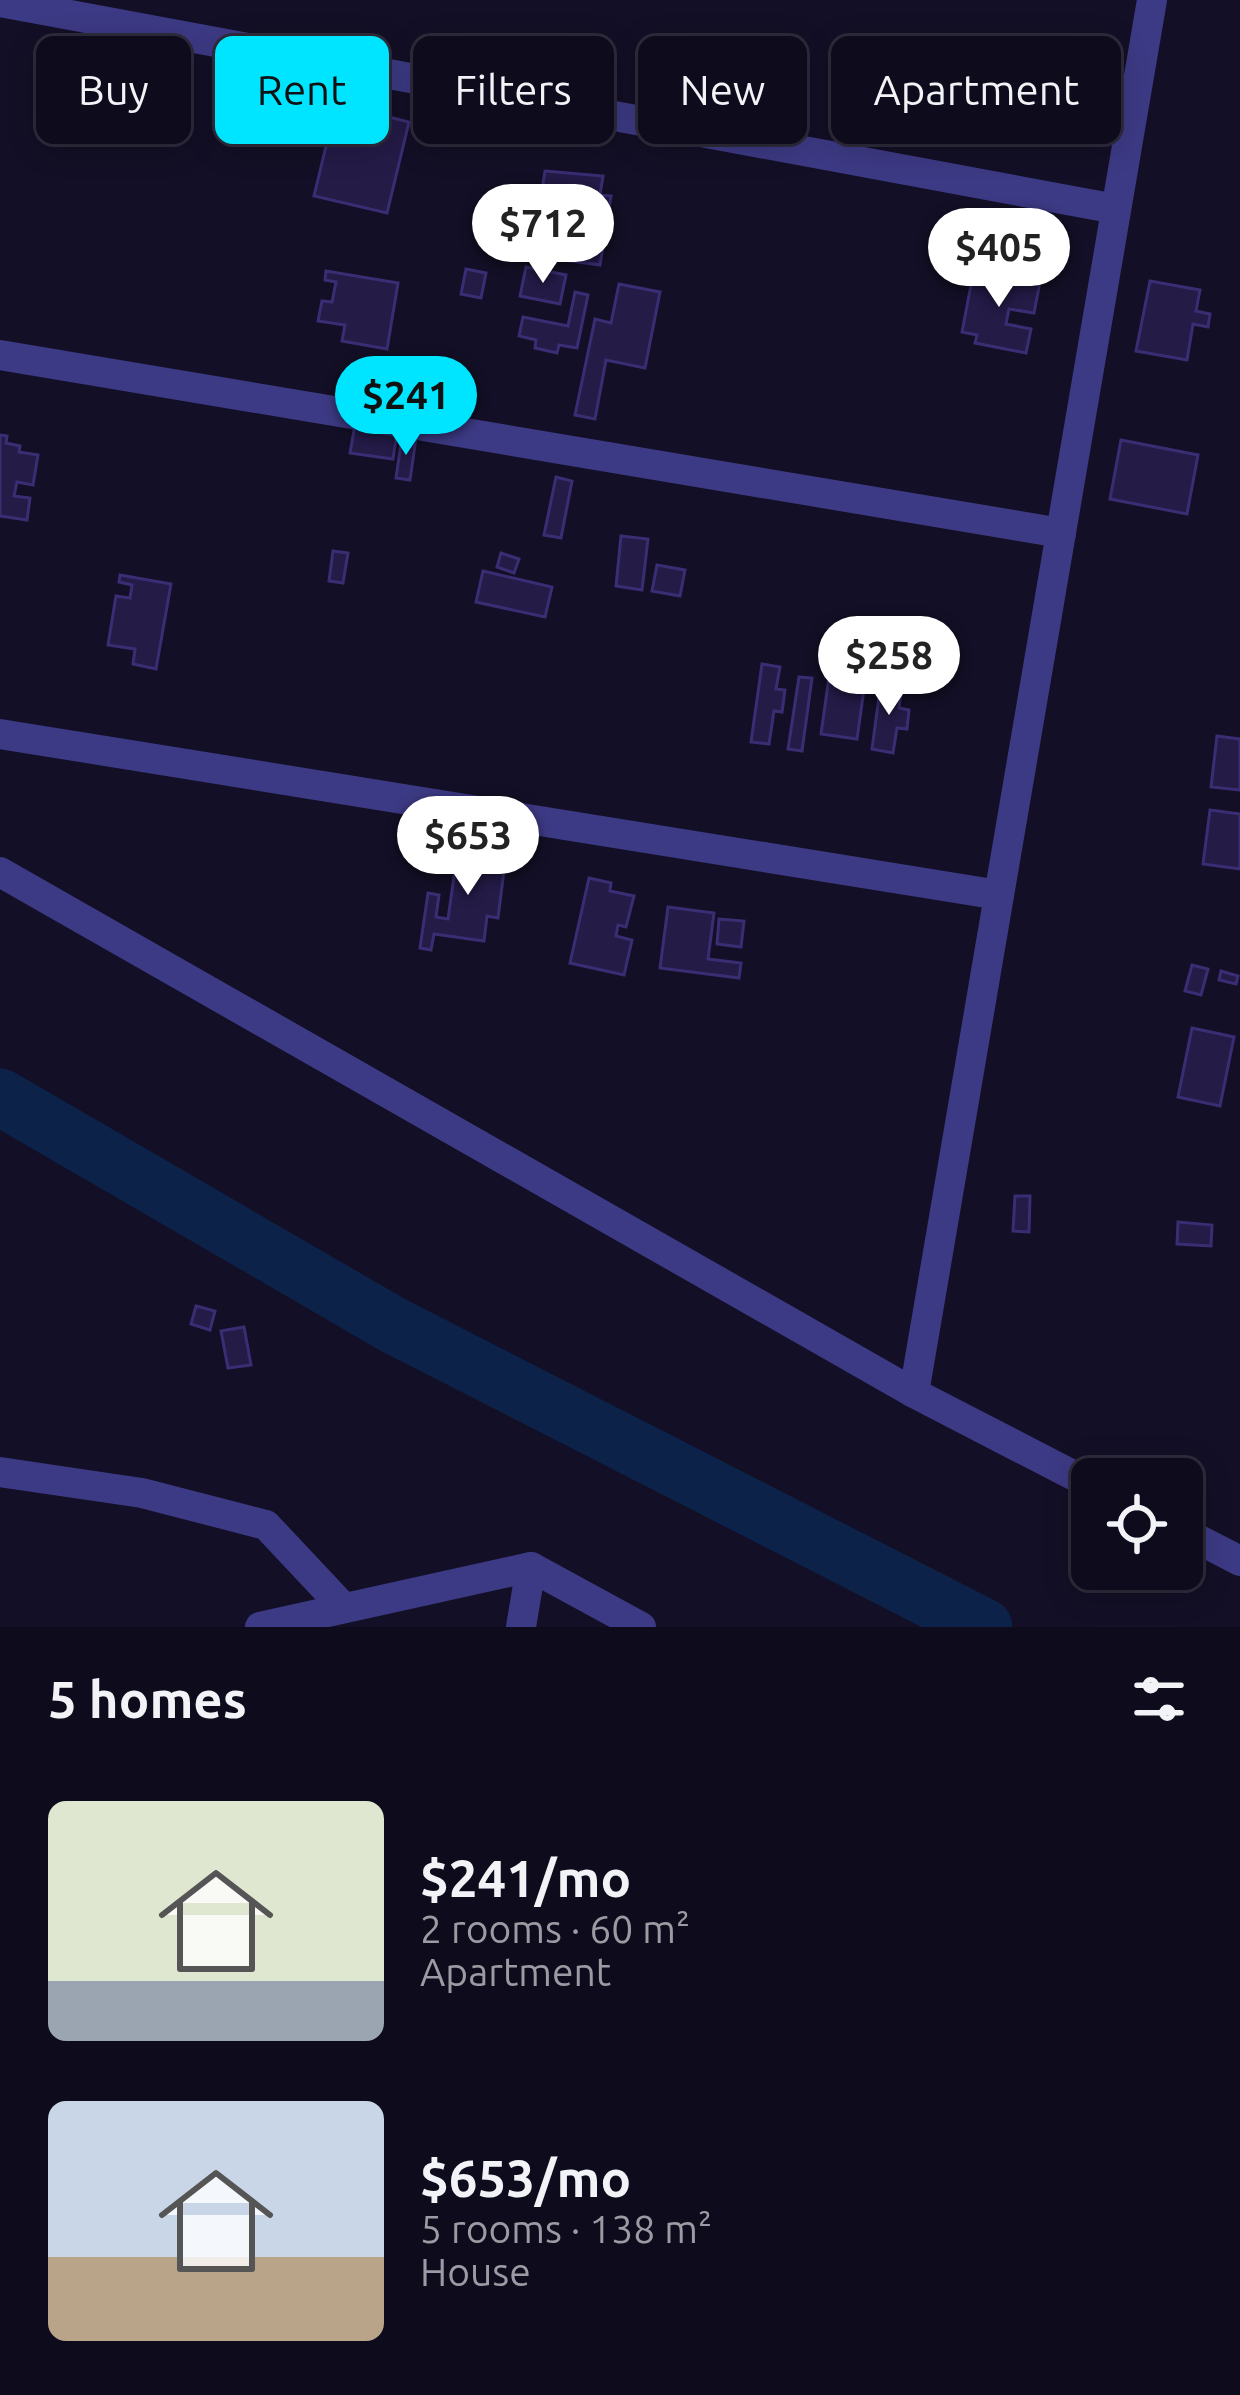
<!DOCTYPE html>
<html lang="en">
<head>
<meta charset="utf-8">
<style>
	:root { --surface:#0e0b1c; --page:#1c1929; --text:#f1f3f6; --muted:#9b9ba3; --line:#2e2b3b; --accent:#00e5ff }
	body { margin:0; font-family:Ubuntu,sans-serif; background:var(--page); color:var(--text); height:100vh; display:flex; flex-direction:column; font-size:45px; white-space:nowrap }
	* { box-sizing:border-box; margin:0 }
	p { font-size:39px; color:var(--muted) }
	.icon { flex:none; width:66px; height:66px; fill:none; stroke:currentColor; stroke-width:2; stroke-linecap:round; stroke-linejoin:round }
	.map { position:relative; height:1627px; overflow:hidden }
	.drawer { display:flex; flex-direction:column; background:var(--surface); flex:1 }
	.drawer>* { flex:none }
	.guide { position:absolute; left:36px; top:36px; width:1170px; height:108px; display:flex; gap:24px }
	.buttons { position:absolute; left:1071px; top:1458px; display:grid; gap:24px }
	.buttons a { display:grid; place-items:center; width:132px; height:132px; border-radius:18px; background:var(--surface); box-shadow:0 6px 30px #0003,0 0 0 3px var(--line); font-size:60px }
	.price { position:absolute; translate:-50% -102px; padding:0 27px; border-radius:42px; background:#fff; color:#222; font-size:39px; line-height:78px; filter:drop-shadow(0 3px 6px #0008) }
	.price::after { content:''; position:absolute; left:50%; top:72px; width:36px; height:27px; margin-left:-18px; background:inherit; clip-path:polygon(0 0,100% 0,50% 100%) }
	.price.on { background:var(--accent); color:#111 }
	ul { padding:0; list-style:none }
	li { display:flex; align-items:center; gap:36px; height:300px; padding:0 48px }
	li span { display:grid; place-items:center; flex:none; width:336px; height:240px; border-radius:18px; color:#555 }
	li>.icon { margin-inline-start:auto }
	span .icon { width:144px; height:144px; fill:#fffc; stroke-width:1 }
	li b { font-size:51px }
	h2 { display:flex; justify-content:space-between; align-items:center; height:144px; padding:0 48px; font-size:51px }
	.pill { padding:0 42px; border-radius:18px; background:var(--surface); box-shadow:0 6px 30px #0003,0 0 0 3px var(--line); font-size:42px; line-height:108px }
	.pill.on { background:var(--accent); color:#111 }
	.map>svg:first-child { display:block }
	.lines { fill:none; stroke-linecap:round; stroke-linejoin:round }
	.river { stroke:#0c2248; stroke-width:57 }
	.building { fill:#241b47; stroke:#3b2d73; stroke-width:3 }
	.minor { stroke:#3d3a85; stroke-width:30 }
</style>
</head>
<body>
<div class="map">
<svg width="1240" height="1627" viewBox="0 0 1240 1627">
	<rect width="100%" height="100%" fill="#130f26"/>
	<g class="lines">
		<polyline class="river" points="0,1097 393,1325 984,1627"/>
	</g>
	<g class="building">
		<polygon points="361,102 383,107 381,115 409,122 387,213 314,196 336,105 358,110"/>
		<polygon points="545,171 603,176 600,195 611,196 600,265 570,261 573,240 568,240 565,255 557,254 555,263 531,259"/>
		<polygon points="526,267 566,275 560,304 520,296"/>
		<polygon points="466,269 486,273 481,298 461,294"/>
		<polygon points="974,269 1040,282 1034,313 1009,309 1006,324 1031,329 1026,353 975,343 977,335 962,332"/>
		<polygon points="326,271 398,283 387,349 342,341 345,325 318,321 322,301 332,302 336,282 325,280"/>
		<polygon points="1150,281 1200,290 1196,311 1210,314 1208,327 1193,324 1187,360 1136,351"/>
		<polygon points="619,284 660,292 645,368 606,360 595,419 575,415 595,319 611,323"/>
		<polygon points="575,292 588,295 577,348 559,345 557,353 535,348 536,340 519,336 523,317 568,326"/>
		<polygon points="355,425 397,432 393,459 350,453"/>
		<polygon points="0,435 7,436 6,443 20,446 19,452 38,455 33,485 17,482 14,496 30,498 27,520 0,516"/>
		<polygon points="402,436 416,438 410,480 396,478"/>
		<polygon points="1121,440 1198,455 1187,514 1110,499"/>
		<polygon points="556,477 572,481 561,538 544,535"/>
		<polygon points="621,536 648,539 642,590 616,586"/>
		<polygon points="333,551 348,553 343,583 329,581"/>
		<polygon points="501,553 519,559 514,573 497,567"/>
		<polygon points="657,565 685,570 680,596 652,591"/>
		<polygon points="483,571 552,587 545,617 476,602"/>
		<polygon points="120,575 171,584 156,669 133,664 135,649 108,645 116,596 130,598 132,585 119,582"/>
		<polygon points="831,663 867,668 857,739 821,734"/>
		<polygon points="762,664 780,667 776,689 785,690 782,712 774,711 769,744 751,742"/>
		<polygon points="799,677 812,678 802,751 788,749"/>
		<polygon points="881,682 902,685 899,708 909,710 907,729 897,728 893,753 872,749"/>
		<polygon points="1217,736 1240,739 1240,790 1211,787"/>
		<polygon points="1210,810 1240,814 1240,869 1203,864"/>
		<polygon points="458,848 506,855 498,918 487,916 484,941 434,934 431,950 420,948 428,893 439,895 436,917 448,919"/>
		<polygon points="589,878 611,883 610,891 634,896 626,927 618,925 616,936 632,940 624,975 570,963"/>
		<polygon points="668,907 714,913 708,959 741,963 739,978 660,968"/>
		<polygon points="719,919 744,921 741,947 717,944"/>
		<polygon points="1192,965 1208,969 1201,995 1185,991"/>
		<polygon points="1221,971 1238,976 1236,984 1219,980"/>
		<polygon points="1192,1028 1234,1037 1220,1106 1178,1097"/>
		<polygon points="1015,1196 1030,1196 1029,1232 1013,1231"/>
		<polygon points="1178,1222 1212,1225 1211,1246 1177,1244"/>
		<polygon points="196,1306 215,1311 210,1330 191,1324"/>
		<polygon points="244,1327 251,1365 228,1368 221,1331"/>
	</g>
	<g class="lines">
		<g class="minor">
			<polyline points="0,2 1116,209"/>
			<polyline points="0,355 1061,533"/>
			<polyline points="0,734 999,895"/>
			<polyline points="0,872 914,1393 1092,1485"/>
			<polyline points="914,1393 1152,0"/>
			<polyline points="0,1472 142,1493 266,1525 344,1608"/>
			<polyline points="1182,1531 1240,1561"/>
			<polyline points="260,1627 531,1567 641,1627"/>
			<polyline points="521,1627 531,1567"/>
		</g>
	</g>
</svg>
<div class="buttons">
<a><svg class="icon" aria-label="locate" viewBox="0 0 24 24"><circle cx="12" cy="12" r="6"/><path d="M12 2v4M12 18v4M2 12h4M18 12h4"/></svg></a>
</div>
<b class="price" style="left:543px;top:286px">$712</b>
<b class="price" style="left:999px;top:310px">$405</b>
<b class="price on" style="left:406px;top:458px">$241</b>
<b class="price" style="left:889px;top:718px">$258</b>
<b class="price" style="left:468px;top:898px">$653</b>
<div class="guide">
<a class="pill">Buy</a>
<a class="pill on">Rent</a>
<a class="pill">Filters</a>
<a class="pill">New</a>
<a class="pill">Apartment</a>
</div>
</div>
<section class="drawer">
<h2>5 homes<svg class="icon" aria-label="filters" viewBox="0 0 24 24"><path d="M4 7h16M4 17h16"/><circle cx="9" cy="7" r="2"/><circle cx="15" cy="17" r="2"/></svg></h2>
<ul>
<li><span style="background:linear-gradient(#dfe7d0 75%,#9aa5b1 0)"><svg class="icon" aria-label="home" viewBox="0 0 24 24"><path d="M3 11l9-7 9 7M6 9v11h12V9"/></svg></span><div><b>$241/mo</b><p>2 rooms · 60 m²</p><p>Apartment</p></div></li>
<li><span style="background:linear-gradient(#c9d6e8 65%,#b9a48a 0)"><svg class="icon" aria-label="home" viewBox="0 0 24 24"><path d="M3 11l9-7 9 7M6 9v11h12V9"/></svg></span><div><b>$653/mo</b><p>5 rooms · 138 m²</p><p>House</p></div></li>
</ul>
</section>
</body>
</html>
